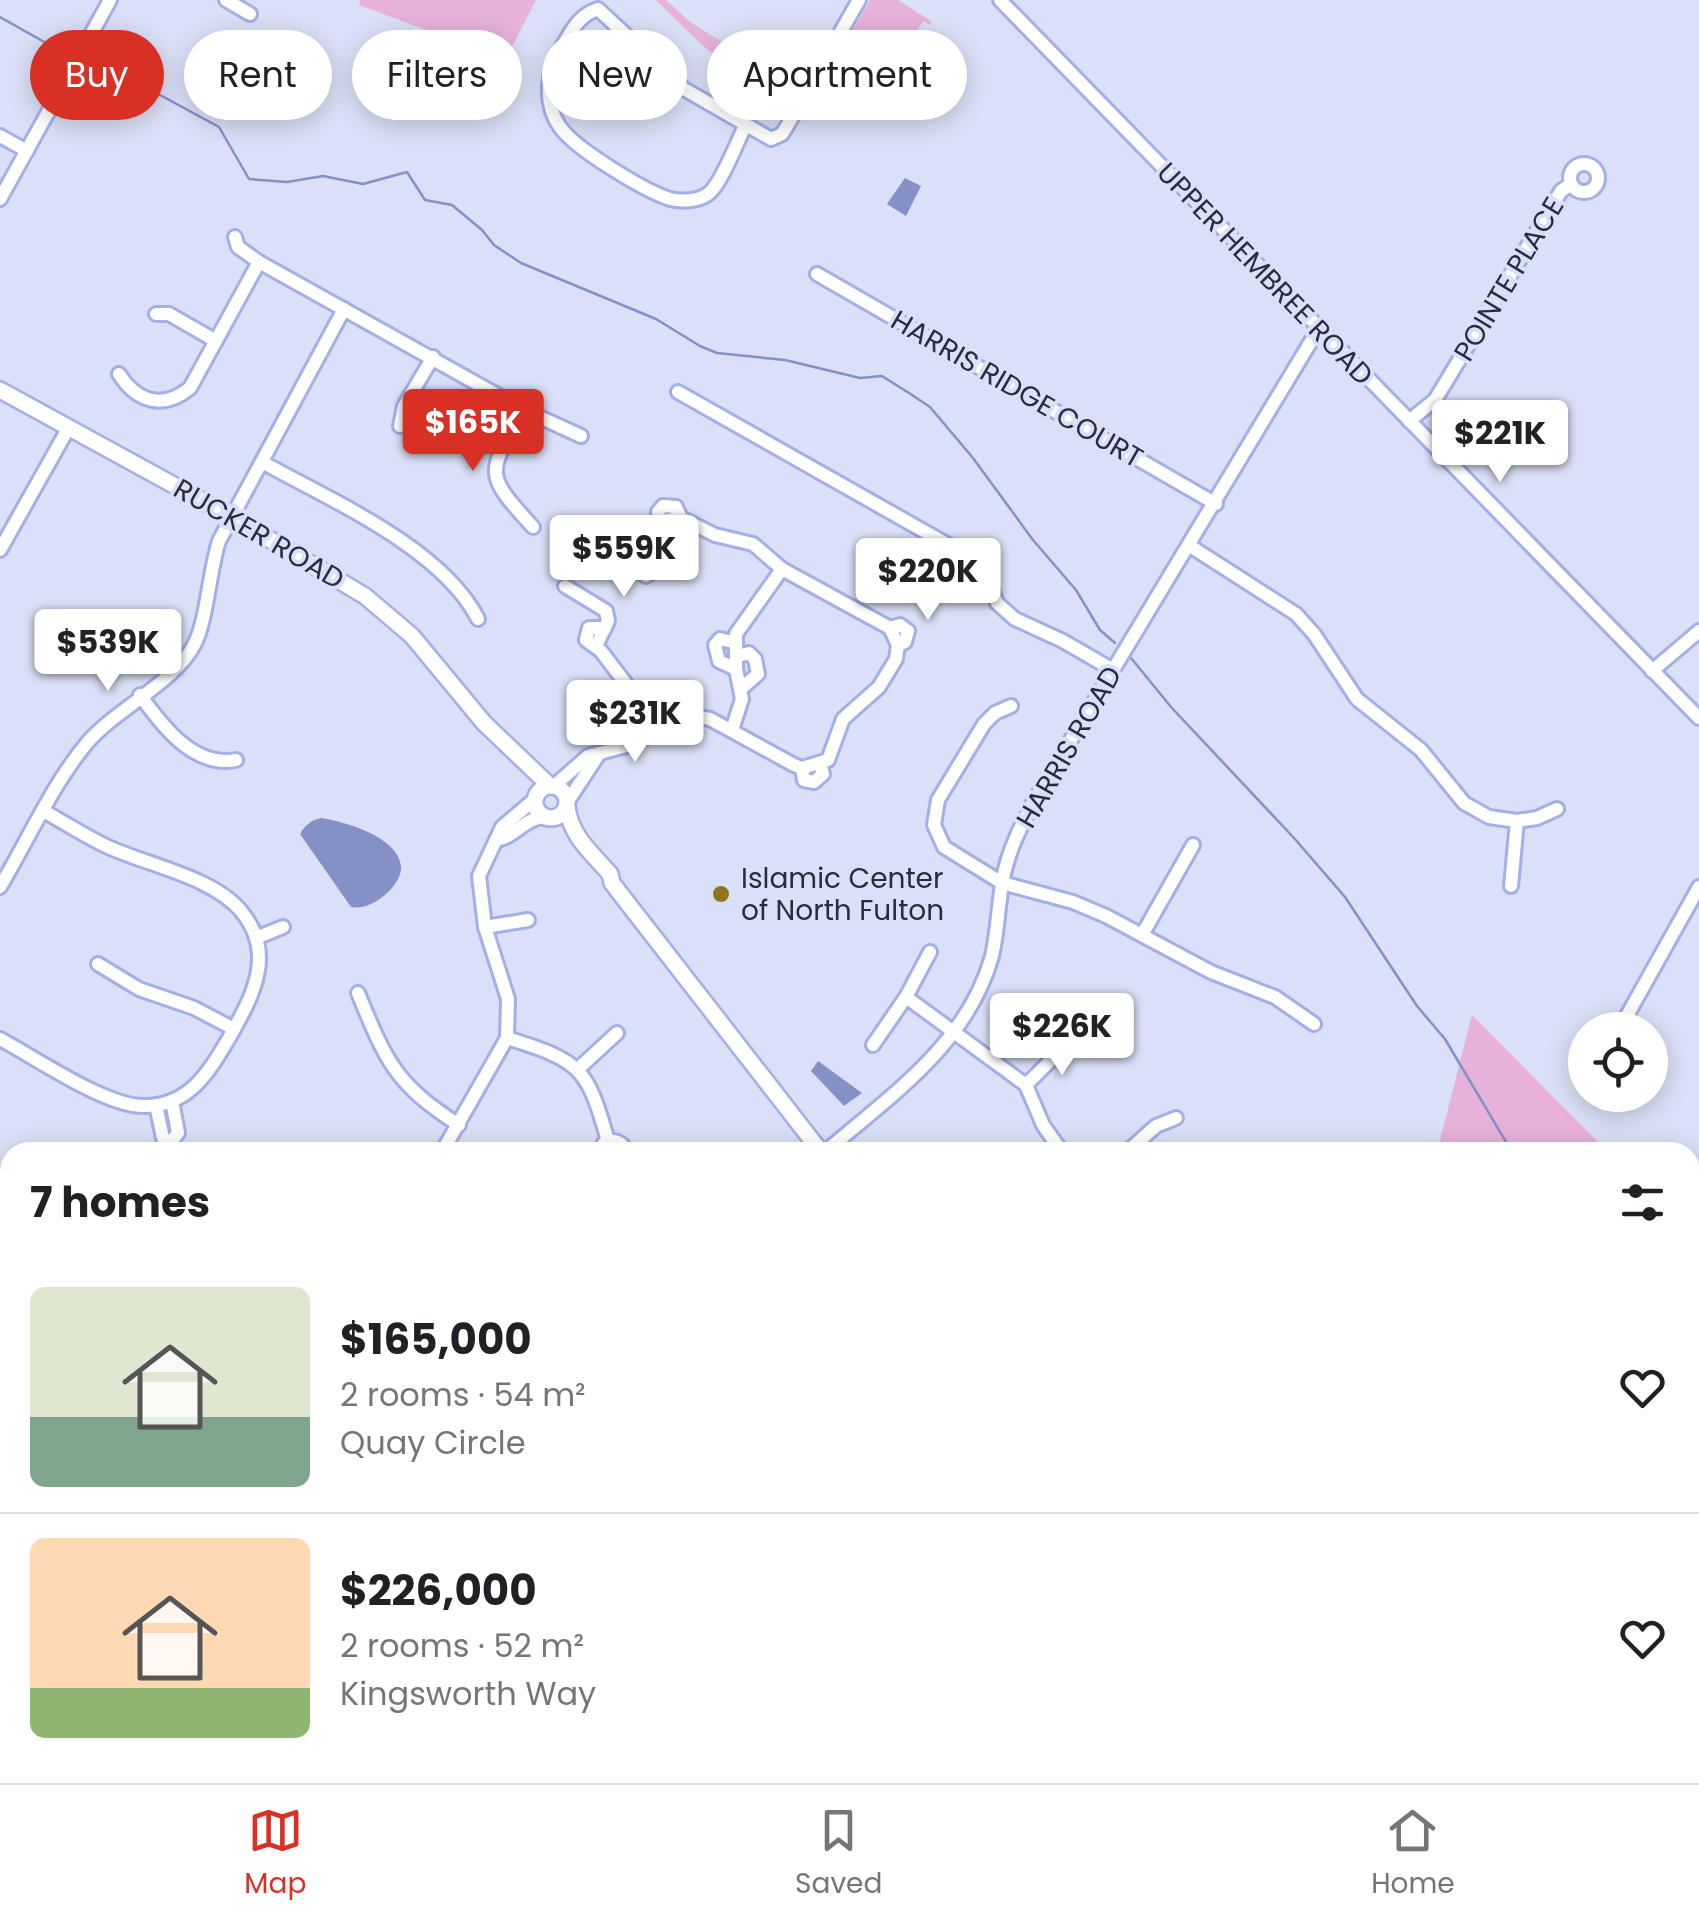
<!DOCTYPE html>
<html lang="en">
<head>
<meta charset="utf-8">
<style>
	:root { --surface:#fff; --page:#f6f6f6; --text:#202124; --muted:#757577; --line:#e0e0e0; --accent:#d93025 }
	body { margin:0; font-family:Poppins,sans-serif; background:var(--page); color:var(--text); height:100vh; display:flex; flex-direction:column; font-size:38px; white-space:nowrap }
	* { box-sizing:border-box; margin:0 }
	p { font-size:32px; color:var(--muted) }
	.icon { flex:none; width:55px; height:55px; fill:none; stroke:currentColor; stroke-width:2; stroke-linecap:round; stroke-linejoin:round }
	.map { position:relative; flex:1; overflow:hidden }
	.details { position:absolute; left:0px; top:1142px; width:1700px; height:642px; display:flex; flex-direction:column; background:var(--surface); border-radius:30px 30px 0 0; box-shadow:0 5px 25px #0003 }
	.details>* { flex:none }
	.guide { position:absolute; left:30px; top:30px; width:1000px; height:90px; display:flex; gap:20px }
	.buttons { position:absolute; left:1568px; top:1012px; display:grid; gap:20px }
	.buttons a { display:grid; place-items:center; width:100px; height:100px; border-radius:50%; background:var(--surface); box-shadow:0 5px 25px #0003; font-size:50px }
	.price { position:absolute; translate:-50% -85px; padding:0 22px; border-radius:10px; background:#fff; color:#222; font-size:32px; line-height:65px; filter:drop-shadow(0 2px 5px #0008) }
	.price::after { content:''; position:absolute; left:50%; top:60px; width:30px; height:22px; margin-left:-15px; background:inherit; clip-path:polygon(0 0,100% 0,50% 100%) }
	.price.on { background:var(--accent); color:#fff }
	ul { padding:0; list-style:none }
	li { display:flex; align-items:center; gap:30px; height:250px; padding:0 30px }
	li+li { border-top:2px solid var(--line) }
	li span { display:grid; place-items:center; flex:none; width:280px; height:200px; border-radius:15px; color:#555 }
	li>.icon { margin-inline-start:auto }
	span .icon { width:120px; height:120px; fill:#fffc; stroke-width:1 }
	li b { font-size:42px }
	h2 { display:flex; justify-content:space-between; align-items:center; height:120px; padding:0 30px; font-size:42px }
	.tag { padding:0 35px; border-radius:45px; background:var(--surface); box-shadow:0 5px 25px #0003; font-size:35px; line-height:90px }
	.tag.on { background:var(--accent); color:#fff }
	.menu { display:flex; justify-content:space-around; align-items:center; height:140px; border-top:2px solid var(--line); background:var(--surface); font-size:28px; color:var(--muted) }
	.menu a { display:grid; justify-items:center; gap:5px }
	.menu .on { color:var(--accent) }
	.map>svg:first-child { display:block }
	.green { fill:#e6b2da }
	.water { fill:#8590c7 }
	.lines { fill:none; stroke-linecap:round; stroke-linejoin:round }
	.stream { stroke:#8590c7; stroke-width:2.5 }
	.minor-casing { stroke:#a3afe7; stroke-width:18 }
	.major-casing { stroke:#a3afe7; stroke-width:20 }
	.minor { stroke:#fff; stroke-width:12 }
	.major { stroke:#fff; stroke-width:15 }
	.poi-dot { fill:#8d771c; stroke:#dae0f7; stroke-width:4 }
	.labels { text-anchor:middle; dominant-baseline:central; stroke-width:8; stroke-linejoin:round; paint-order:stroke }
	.street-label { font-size:28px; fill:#272c42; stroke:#dae0f7 }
	.poi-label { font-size:28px; fill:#272c42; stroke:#dae0f7; text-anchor:start }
</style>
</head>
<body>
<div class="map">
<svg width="1699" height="1783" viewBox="0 0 1699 1783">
	<rect width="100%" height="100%" fill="#dae0f7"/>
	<g class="green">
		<polygon points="360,0 536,0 512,47 496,56 359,5"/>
		<polygon points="656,0 666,0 690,22 788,83 796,78 816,42 822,46 789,103 705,48"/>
		<polygon points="870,0 898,0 931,21 930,25 923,21 896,67 902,72 901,75 850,47 846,42"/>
		<polygon points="1472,1015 1608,1152 1437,1152"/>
		<polygon points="1699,1218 1699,1471 1690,1450 1690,1222"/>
		<polygon points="199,1775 318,1775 313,1783 195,1783"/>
	</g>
	<g class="water">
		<polygon points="905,178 921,186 906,216 887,204"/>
		<path d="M321,818C345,822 397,836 401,866C403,885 371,912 351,907L300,834C305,825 311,820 321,818Z"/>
		<polygon points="818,1061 862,1093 844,1106 811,1071"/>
	</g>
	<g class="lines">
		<g class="stream">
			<polyline points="0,17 71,57"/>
			<polyline points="83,64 149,89 219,127 249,179 287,182 323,176 363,184 407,172 425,200 452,205 482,230 494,245 521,263 656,319 700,346 717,353 785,360 860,378 882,376 909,393 930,407 973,458 1033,540 1076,590 1100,630 1115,643"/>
			<polyline points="1131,658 1171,707 1294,838 1345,897 1417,1006 1445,1039 1512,1152"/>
			<polyline points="1690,1321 1699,1326"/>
			<polyline points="1690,1416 1699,1413"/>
			<polyline points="0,1518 10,1519"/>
			<polyline points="256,1783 261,1775"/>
			<polyline points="1489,1783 1491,1775"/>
		</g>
		<g class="minor-casing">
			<g id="minor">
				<polyline points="226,0 250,14"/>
				<polyline points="1000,0 1699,718"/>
				<path d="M745,126C737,142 721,185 708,194C698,201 682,202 670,199C645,191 575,149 560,127C543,103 547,71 562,47C572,30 579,15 598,9L684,89L771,139L782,134L787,126L859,0"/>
				<polyline points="0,136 27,151"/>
				<circle cx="1584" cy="178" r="14"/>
				<polyline points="0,199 110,0"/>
				<polyline points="235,237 238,247 259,262 524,410 581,436"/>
				<polyline points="817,274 1216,504"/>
				<polyline points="156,314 169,314 216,341"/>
				<path d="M119,374C137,402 163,410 190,388L259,262"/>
				<polyline points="678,392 982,564 997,603 1015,619 1063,641 1113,670"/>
				<path d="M524,410C488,473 482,472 533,527"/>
				<polyline points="1409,421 1435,400 1561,191 1571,184"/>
				<polyline points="400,426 404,406 433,357"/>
				<path d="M262,462C330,500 442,548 478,619"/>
				<polyline points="659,525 658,512 663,506 676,507 681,518"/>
				<polyline points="1190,546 1296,614 1314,634 1357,699 1421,750 1464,803 1489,817 1517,821 1537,818 1557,809"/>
				<polygon points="640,549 648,550 654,564 652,572 646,576 637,569"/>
				<polyline points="0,550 69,427"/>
				<polyline points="565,586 606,611 608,621 596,646"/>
				<polyline points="605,628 589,628 586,640 601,651 639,701 653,731"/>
				<polyline points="890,628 900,625 908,631 905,642 898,645"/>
				<polyline points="733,642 720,639 715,645 719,661 736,669"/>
				<polyline points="738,656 749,653 755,659 758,674 742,688"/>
				<polyline points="1652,671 1699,631"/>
				<path d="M140,695C162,725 193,768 236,760"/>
				<polyline points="1011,706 995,713 984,724 938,800 934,825 944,847 1002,883 1073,902 1106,916 1211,972 1275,997 1314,1024"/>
				<polyline points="732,730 742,699 736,669 736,634 782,569"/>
				<polyline points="802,768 804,780 814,782 823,774 820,763"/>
				<polyline points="554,786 588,756 630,745 685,715 710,719 794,765 802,768 828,760 843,719 879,687 896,659 898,645 890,628 782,569 753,544 715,535 681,518 667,520 659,525 643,549"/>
				<polyline points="568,801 599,754"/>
				<path d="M496,840C515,837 524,819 543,817"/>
				<polyline points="1511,886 1517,821"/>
				<path d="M0,887C28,840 52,785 87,743C116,709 175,682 194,645C207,621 209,572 219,541L344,309"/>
				<polyline points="485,927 528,920"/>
				<polyline points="1142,935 1193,845"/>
				<polyline points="256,938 283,927"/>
				<polyline points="98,964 139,989 194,1008 234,1029"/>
				<path d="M358,993C386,1061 395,1084 459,1125"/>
				<polyline points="906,997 1026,1085 1043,1125 1062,1152"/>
				<polyline points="1619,1030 1699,887"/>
				<path d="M507,1038C581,1061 587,1067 608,1141"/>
				<path d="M0,1039C36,1058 106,1107 145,1106C189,1106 209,1072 229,1038C252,997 277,954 241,911C212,876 145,865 104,845C84,835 64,823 44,811"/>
				<polyline points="873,1045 906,997 930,952"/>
				<polyline points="578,1069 617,1033"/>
				<polyline points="1026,1085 1049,1062 1053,1045"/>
				<polyline points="156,1105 163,1138 170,1143 178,1133 172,1101"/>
				<polyline points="442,1152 507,1038 508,999 485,927 479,876 502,827 535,799"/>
				<path d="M598,1152L605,1142C614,1139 623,1142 626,1152"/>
				<path d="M825,1152C891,1095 967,1045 992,956C998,930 998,905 1003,879C1008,851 1021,826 1034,801L1319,328"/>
				<polyline points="1127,1152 1156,1126 1176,1118"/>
				<polyline points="0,1184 10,1190"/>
				<polyline points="0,1343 10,1350"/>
				<polyline points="0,1622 10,1628"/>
				<polyline points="522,1775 536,1783"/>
				<polyline points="1589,1775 1593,1783"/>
				<polyline points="123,1783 125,1775"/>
				<polyline points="1202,1783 1206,1775"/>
			</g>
		</g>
		<g class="major-casing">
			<g id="major">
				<polyline points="0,390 232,517 365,596 412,636 484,723 550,786"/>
				<circle cx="551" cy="802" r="16"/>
				<path d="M567,806C570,836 592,853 610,874L612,883L821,1152"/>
				<polyline points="1439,1775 1449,1783"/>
			</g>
		</g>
		<use href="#minor" class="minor"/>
		<use href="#major" class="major"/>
	</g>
	<circle class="poi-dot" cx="721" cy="894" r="10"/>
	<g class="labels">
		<g class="street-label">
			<text transform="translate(1265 274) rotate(46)">UPPER HEMBREE ROAD</text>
			<text transform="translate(1509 279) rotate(-59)">POINTE PLACE</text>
			<text transform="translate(1017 389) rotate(30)">HARRIS RIDGE COURT</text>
			<text transform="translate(259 534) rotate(30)">RUCKER ROAD</text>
			<text transform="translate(1069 747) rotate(-60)">HARRIS ROAD</text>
		</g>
		<g class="poi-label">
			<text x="741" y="878">Islamic Center<tspan x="741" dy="32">of North Fulton</tspan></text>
		</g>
	</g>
</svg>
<div class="buttons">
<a><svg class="icon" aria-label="locate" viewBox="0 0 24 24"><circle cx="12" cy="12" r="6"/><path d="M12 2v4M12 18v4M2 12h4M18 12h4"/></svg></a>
</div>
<b class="price on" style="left:473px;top:474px">$165K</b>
<b class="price" style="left:1500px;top:485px">$221K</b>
<b class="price" style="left:624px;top:600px">$559K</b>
<b class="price" style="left:928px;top:623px">$220K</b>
<b class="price" style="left:108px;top:694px">$539K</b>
<b class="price" style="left:635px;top:765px">$231K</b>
<b class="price" style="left:1062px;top:1078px">$226K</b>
<div class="guide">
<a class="tag on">Buy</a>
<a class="tag">Rent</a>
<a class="tag">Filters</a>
<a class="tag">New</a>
<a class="tag">Apartment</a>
</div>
<section class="details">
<h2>7 homes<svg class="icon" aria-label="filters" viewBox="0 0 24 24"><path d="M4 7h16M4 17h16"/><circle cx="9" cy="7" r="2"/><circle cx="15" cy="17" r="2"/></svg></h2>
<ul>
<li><span style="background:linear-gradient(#dfe7d0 65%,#7fa58c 0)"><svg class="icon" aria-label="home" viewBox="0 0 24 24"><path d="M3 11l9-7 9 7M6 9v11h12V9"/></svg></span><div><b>$165,000</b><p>2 rooms · 54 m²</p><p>Quay Circle</p></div><svg class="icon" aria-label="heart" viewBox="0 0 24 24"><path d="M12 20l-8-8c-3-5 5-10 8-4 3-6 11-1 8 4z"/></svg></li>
<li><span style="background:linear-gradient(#ffd9b3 75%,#8fb573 0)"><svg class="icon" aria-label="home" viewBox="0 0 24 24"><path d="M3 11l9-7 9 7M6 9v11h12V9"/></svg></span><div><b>$226,000</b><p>2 rooms · 52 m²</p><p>Kingsworth Way</p></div><svg class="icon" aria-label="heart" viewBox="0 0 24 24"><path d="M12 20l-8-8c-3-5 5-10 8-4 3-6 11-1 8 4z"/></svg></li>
</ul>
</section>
</div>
<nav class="menu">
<a class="on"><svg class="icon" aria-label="map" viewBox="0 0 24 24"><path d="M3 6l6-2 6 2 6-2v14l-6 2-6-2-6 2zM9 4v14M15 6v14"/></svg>Map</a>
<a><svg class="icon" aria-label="saved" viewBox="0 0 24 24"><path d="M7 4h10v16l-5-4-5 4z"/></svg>Saved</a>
<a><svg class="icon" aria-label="home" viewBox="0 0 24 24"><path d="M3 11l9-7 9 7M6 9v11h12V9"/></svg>Home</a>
</nav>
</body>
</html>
